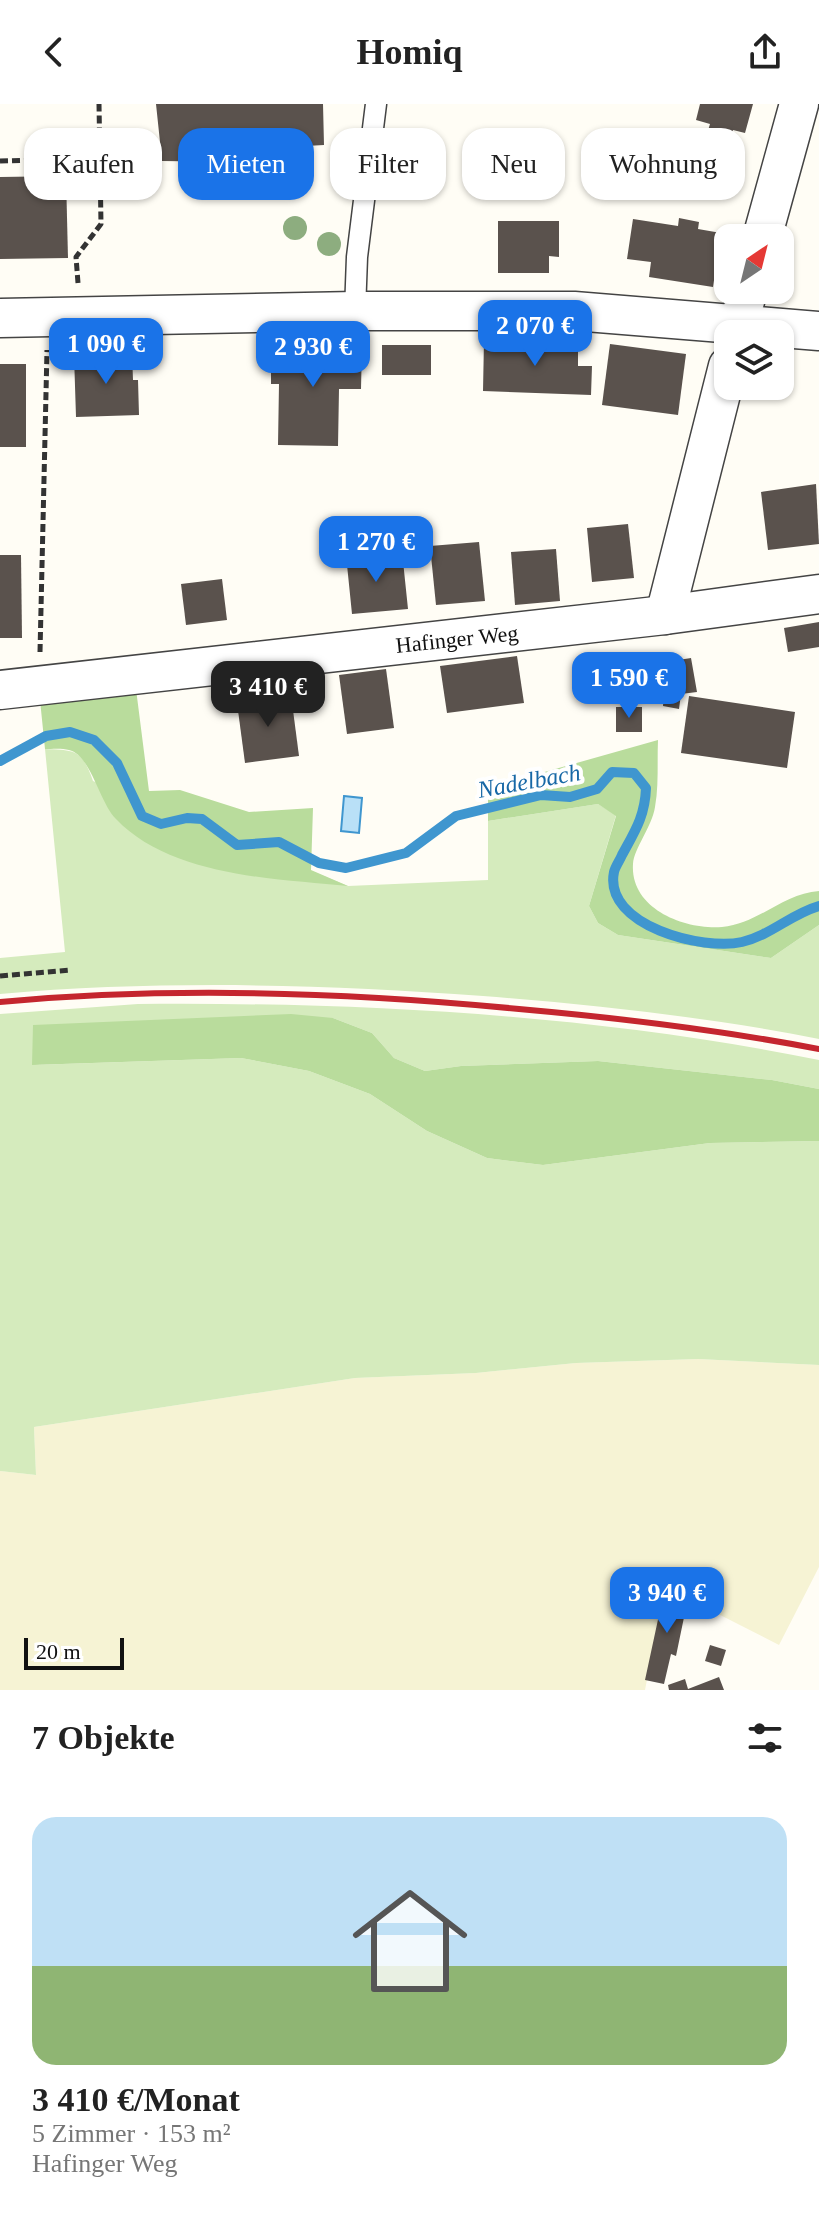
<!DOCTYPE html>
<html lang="de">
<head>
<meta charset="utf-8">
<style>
	:root { --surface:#fff; --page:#f2f2f2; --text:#222; --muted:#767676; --line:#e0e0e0; --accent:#1a73e8 }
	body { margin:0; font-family:Georgia,serif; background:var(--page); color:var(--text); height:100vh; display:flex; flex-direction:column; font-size:30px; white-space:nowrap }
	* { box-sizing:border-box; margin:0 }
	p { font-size:26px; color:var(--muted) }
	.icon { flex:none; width:44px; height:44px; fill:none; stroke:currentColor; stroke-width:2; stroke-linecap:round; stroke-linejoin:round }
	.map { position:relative; height:1586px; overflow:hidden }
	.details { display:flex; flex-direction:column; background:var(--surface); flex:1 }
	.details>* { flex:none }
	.banner { position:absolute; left:24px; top:24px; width:772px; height:72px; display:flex; gap:16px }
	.needle { width:52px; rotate:35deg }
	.buttons { position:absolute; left:714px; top:120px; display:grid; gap:16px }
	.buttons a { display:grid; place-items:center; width:80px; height:80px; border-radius:16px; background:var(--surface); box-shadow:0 2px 6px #0004; font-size:40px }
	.scale { position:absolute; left:24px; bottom:20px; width:100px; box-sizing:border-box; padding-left:8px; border:4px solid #111; border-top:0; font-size:22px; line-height:28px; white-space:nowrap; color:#111; -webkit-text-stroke:6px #fff; paint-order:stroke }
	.price { position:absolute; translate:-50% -68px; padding:0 18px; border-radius:16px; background:var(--accent); color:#fff; font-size:26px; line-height:52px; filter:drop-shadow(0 2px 4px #0008) }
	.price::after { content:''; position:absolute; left:50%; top:48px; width:24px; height:18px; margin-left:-12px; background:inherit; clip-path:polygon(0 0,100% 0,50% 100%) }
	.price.on { background:#222; color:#fff }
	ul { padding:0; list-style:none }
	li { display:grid; align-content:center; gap:16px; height:424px; padding:0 32px }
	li+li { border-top:2px solid var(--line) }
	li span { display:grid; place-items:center; height:248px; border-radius:24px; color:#555 }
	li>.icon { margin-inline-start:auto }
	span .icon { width:144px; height:144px; fill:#fffc; stroke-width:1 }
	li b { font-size:34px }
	h2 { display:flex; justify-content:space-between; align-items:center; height:96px; padding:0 32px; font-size:34px }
	.chip { padding:0 28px; border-radius:24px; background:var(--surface); box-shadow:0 2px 6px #0004; font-size:28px; line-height:72px }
	.chip.on { background:var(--accent); color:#fff }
	header { display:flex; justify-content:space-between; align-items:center; height:104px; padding:0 32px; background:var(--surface); font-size:36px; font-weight:700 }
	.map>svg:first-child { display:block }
	.farmland { fill:#f6f3d4 }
	.green { fill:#d5ebbd }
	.forest { fill:#b9dc9c }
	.water { fill:#b9e0f7; stroke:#3f96cf; stroke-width:2 }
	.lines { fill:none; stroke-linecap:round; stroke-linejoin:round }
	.stream { stroke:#3f96cf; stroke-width:10 }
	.building { fill:#5a524d }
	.service-casing { stroke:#444; stroke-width:23 }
	.minor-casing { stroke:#444; stroke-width:41 }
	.path { stroke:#333; stroke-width:5; stroke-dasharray:8 4; stroke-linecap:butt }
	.service { stroke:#fff; stroke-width:20 }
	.minor { stroke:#fff; stroke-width:38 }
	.rail { stroke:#c4262e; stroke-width:6 }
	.tree { fill:#8dad7f }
	.labels { text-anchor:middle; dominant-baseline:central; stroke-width:8; stroke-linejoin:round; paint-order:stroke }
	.street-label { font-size:22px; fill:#111; stroke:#fff }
	.water-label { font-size:24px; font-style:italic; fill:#1768a6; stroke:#fff }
</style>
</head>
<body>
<header><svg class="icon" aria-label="back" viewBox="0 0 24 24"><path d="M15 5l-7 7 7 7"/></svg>Homiq<svg class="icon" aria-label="share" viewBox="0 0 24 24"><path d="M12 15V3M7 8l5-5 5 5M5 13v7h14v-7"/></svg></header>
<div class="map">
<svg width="819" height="1586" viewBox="0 0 819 1586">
	<rect width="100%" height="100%" fill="#fffdf5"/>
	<polygon class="farmland" points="698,1255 819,1261 819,1463 779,1541 665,1483 645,1586 0,1586 0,1367 36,1371 34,1323 355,1274 476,1269 576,1259"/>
	<g class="green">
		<path d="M45,645C76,646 82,646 93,677L348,782L488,776V717L598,700L616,711L589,802L598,819L618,831L771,854L819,821V935C709,913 595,901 483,892C322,880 162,876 0,890V854L65,848Z"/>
		<path d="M138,900C365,898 596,911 819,956V985L772,976L598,957L461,962L425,967L394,954L372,929L333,914L33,961L241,954L309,967L370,990L427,1027L487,1054L543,1061L710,1039L819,1037V1261L698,1255L576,1259L476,1269L355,1274L34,1323L36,1371L0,1367V910Z"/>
	</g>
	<g class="forest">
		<path d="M136,585L149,687L180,686L249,708L313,704L311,766L348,782C275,775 170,772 116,715C99,698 91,651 69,646C62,644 52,645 45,645L40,596Z"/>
		<path d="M658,636C657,658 659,681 655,703C652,723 634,744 633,760C630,805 685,826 722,823C758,820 784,789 819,787V821L771,854L618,831L598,819L589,802L616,712L598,700L488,717V684Z"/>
		<polygon points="291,910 333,914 372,929 394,954 425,967 461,962 598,957 772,976 819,985 819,1037 710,1039 543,1061 487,1054 427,1027 370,990 309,967 241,954 32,961 33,921"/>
	</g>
	<polygon class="water" points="344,692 362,694 359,729 341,727"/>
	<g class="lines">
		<path class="stream" d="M0,657L46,632L70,628L94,636L117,659L142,712L161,720L187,714L202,715L237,741L279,738L319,759L346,764L406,749L456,712L541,691L570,693L597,685L612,668L634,669L646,684C645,712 635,727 622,751C620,756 615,763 614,768C603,822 704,847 742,838C771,831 791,810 819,802"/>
	</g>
	<g class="building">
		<polygon points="156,0 323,0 324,41 306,42 306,59 162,57"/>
		<polygon points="700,0 753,0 745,29 733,26 729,40 706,33 710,20 696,16"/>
		<polygon points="66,72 68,154 0,155 0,73"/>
		<polygon points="679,114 699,118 698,125 721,129 713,183 649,173 651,158 627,155 633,115 678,122"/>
		<polygon points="498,117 559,117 559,153 549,152 549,169 498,169"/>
		<polygon points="484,236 578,240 578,262 592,262 591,291 483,287"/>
		<polygon points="271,238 362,240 361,285 339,285 338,342 278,341 279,280 271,280"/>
		<polygon points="610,240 686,250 678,311 602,301"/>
		<rect x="382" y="241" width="49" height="30"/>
		<polygon points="132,249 133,276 138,276 139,311 76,313 74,251"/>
		<rect x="0" y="260" width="26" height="83"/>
		<polygon points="816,380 819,440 768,446 761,388"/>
		<polygon points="628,420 634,474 592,478 587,424"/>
		<polygon points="479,438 485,497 436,501 430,442"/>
		<polygon points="556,445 560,497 515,501 511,448"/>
		<polygon points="383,448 384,458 403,457 408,505 352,510 346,451"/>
		<polygon points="0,451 21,451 22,534 0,534"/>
		<polygon points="222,475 227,516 186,521 181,480"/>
		<polygon points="819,518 819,543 788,548 784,524"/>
		<polygon points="517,552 524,599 447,609 440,562"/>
		<polygon points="691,554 697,588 681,590 679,605 663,602 666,558"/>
		<polygon points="386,565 394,624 347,630 339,571"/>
		<polygon points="291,591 299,652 245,659 237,599"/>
		<polygon points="689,592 795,608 787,664 681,649"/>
		<rect x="616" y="603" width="26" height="25"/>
		<polygon points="665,1483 688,1494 676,1552 671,1550 664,1580 645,1576"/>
		<polygon points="710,1541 726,1546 721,1562 705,1557"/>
		<polygon points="719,1573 724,1586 669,1586 668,1581 685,1575 688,1585"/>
	</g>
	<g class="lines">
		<g class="service-casing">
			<polyline id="service" points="355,207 357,153 376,0"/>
		</g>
		<g class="minor-casing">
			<g id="minor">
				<polyline points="762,134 799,0"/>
				<polyline points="0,214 355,207 574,207 819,227"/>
				<polyline points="736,230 748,186"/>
				<polyline points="665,511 728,262"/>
				<polyline points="0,586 665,511 819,490"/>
			</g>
		</g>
		<g class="path">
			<polyline points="0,57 101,54"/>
			<polyline points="78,179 76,153 101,120 99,0"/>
			<polyline points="40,548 47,246"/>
			<polyline points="0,872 71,866"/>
		</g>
		<use href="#service" class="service"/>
		<use href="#minor" class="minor"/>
		<path class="rail" d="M0,898C173,882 346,888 519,905C620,914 720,926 819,945"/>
	</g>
	<g class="tree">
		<circle cx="295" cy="124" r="12"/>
		<circle cx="329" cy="140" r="12"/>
	</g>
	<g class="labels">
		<g class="street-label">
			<text transform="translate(457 535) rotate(-6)">Hafinger Weg</text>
		</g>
		<g class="water-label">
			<text transform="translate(529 677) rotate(-10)">Nadelbach</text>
		</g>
	</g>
</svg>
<div class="buttons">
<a><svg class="needle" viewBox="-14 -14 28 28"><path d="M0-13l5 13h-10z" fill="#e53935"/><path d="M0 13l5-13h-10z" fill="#767676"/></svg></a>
<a><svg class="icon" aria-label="layers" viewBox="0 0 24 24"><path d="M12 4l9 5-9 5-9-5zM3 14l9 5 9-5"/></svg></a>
</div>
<div class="scale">20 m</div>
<b class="price" style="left:535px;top:264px">2 070 €</b>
<b class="price" style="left:106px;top:282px">1 090 €</b>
<b class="price" style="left:313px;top:285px">2 930 €</b>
<b class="price" style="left:376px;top:480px">1 270 €</b>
<b class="price" style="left:629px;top:616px">1 590 €</b>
<b class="price on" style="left:268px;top:625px">3 410 €</b>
<b class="price" style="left:667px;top:1531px">3 940 €</b>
<div class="banner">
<a class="chip">Kaufen</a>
<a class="chip on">Mieten</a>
<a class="chip">Filter</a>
<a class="chip">Neu</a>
<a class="chip">Wohnung</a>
</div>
</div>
<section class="details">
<h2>7 Objekte<svg class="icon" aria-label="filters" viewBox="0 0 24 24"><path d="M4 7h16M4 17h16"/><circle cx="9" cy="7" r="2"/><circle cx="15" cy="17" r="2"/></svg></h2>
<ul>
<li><span style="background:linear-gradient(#bfe0f5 60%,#8fb573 0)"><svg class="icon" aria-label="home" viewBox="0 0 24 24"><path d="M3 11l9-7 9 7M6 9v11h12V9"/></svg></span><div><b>3 410 €/Monat</b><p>5 Zimmer · 153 m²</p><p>Hafinger Weg</p></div></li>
</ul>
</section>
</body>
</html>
